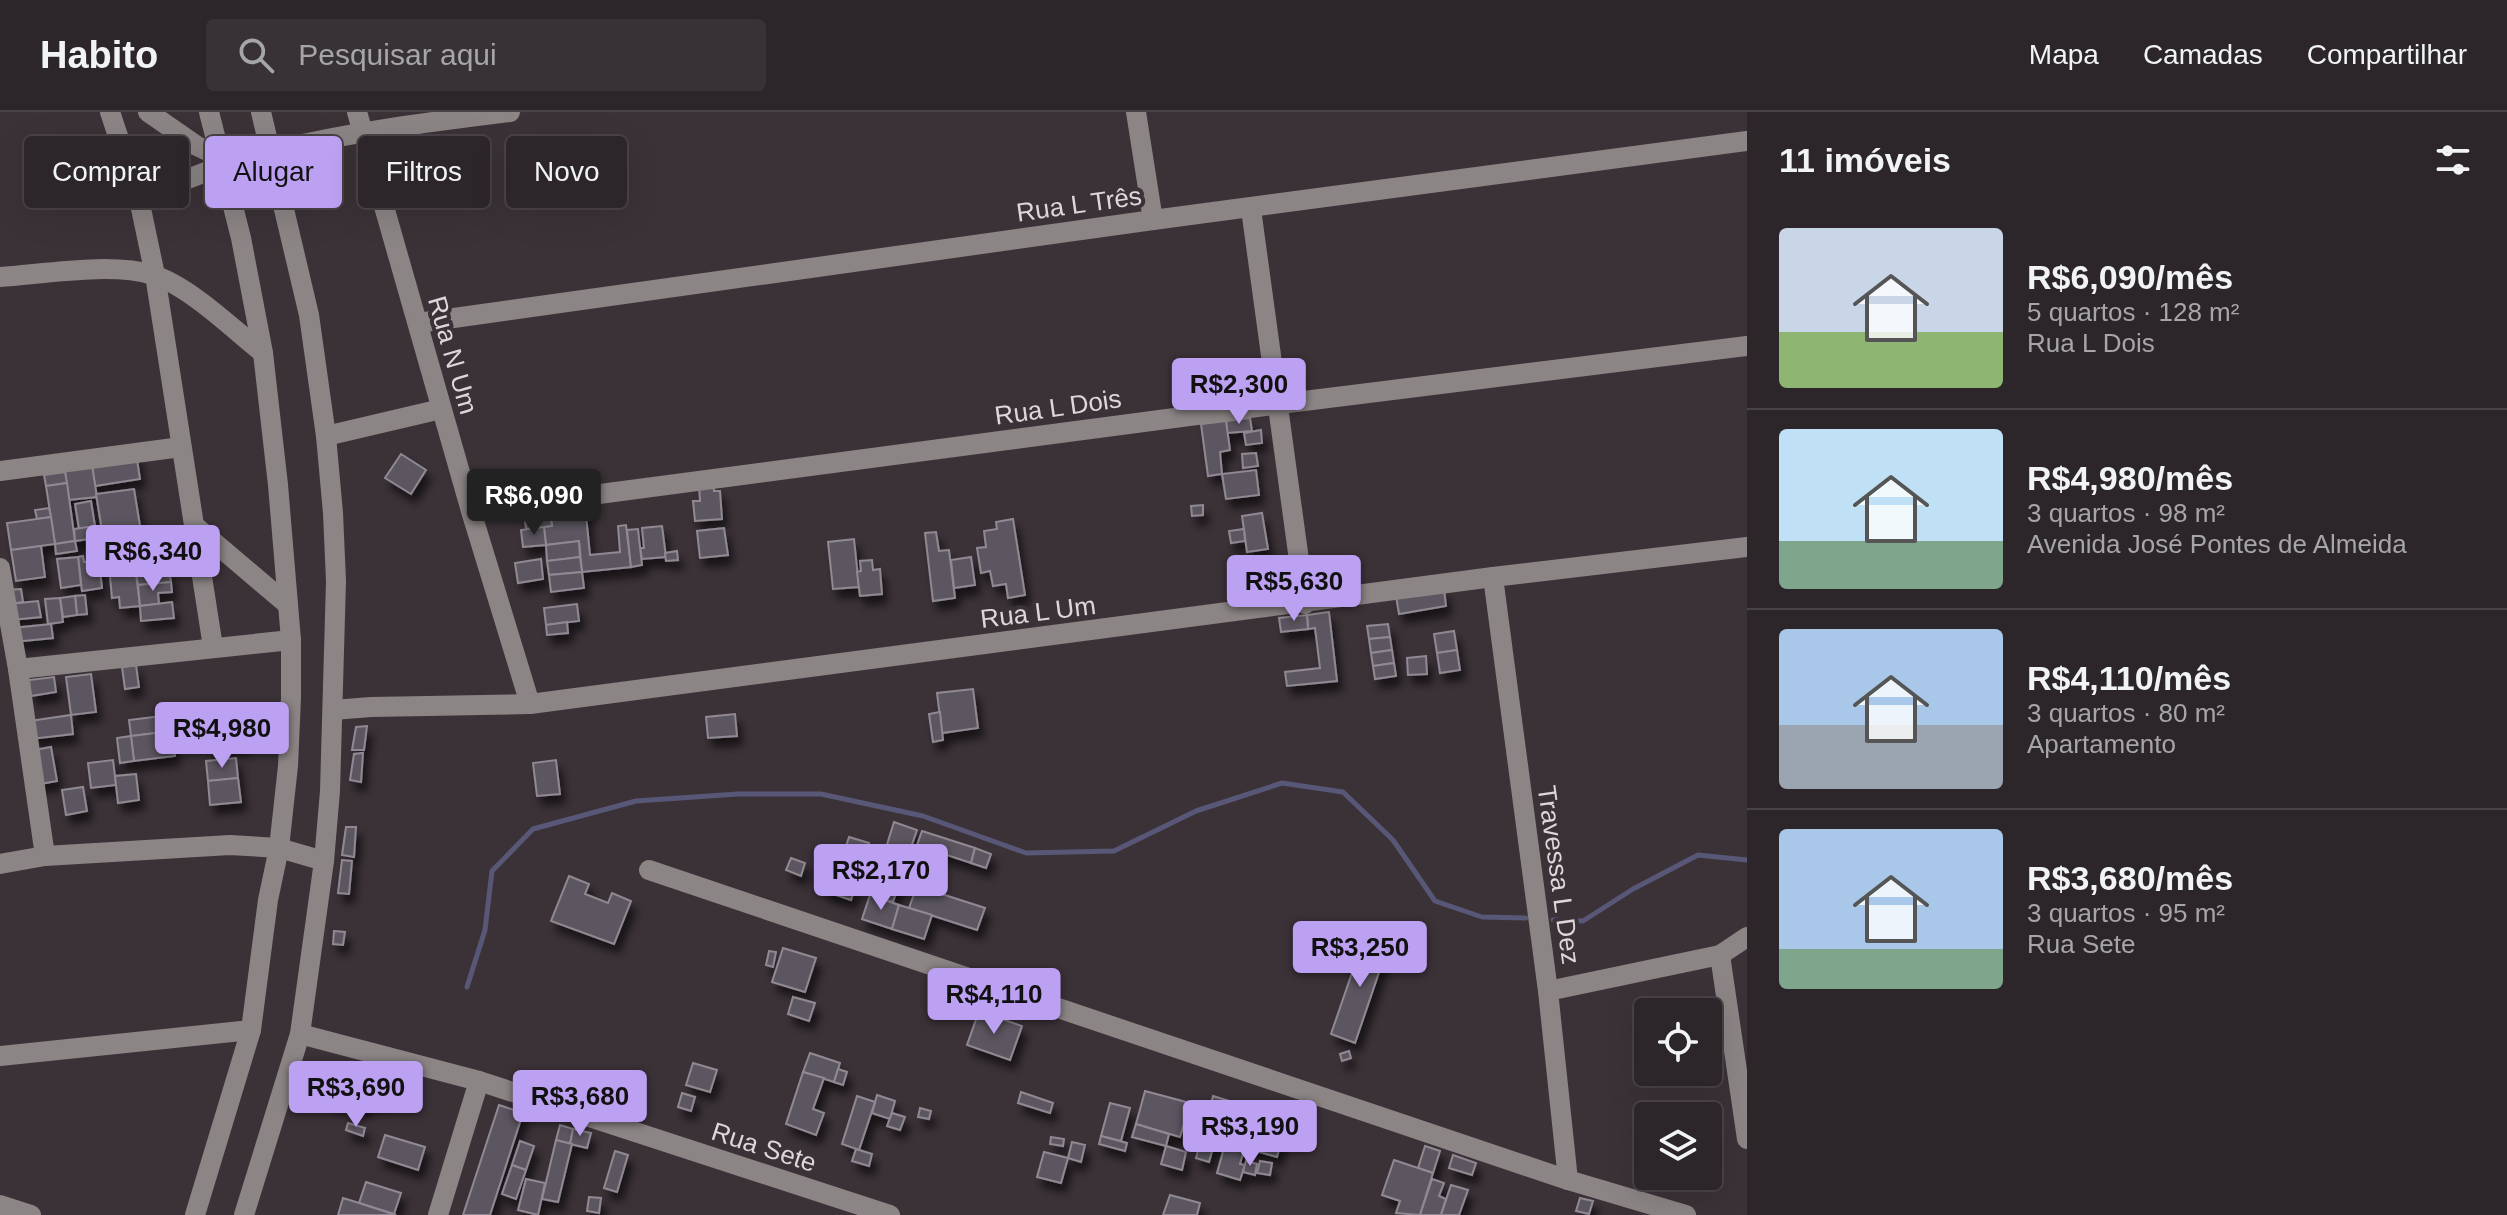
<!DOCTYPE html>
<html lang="pt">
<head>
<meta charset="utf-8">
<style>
	:root { --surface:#2c262a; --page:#383236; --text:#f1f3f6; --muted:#a6a5a8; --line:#484347; --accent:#bca0f2 }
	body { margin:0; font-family:Helvetica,sans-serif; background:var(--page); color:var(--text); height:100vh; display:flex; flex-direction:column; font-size:30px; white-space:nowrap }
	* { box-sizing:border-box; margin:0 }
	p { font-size:26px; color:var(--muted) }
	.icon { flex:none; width:44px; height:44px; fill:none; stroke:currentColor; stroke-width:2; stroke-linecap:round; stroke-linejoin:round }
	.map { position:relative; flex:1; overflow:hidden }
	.panel { display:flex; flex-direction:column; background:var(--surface); width:760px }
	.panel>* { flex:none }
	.hud { position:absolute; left:24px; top:24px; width:760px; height:72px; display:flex; gap:16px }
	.controls { position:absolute; left:1634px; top:886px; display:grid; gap:16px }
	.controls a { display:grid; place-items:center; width:88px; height:88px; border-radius:8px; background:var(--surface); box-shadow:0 8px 32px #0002,0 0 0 2px var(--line); font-size:40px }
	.price { position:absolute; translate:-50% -68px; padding:0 18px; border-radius:8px; background:var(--accent); color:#111; font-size:26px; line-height:52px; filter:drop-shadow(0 2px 4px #0008) }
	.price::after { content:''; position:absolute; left:50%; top:48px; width:24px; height:18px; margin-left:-12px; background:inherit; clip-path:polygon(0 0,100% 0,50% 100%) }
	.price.selected { background:#222; color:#fff }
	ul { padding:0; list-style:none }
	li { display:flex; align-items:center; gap:24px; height:200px; padding:0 32px }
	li+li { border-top:2px solid var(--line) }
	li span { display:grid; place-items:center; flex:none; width:224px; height:160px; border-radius:8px; color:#555 }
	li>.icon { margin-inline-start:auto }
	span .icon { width:96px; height:96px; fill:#fffc; stroke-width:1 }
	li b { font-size:34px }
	h2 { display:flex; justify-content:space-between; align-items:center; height:96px; padding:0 32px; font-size:34px }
	.chip { padding:0 28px; border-radius:8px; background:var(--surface); box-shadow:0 8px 32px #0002,0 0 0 2px var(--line); font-size:28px; line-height:72px }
	.chip.selected { background:var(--accent); color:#111 }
	header { display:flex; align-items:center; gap:48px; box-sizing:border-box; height:112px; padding:0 40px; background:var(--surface); border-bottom:2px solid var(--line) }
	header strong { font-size:38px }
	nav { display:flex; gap:44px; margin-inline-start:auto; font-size:28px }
	.search { width:560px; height:72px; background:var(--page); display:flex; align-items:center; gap:20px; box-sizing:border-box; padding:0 28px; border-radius:8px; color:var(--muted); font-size:30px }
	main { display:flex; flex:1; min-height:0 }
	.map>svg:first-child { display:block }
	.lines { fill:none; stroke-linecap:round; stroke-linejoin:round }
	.stream { stroke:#585777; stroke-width:5 }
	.building { fill:#5c5760; stroke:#908993; stroke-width:2; filter:url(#shadow) }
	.minor { stroke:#8b8585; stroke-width:20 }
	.labels { text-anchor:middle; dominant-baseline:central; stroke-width:8; stroke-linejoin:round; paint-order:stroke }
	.street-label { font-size:26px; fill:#ddd7db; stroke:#3b3238 }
</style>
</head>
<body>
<header>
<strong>Habito</strong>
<div class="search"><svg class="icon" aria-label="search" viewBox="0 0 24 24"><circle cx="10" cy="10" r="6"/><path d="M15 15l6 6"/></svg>Pesquisar aqui</div>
<nav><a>Mapa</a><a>Camadas</a><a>Compartilhar</a></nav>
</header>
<main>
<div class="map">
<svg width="1747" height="1103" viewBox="0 0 1747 1103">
	<defs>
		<filter id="shadow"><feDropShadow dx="5" dy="9" stdDeviation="4" flood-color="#0009"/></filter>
	</defs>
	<rect width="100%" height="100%" fill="#3b3238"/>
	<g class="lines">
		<g class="stream">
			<polyline points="1553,808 1583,809 1633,777 1698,743 1747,748"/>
			<polyline points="467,875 485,818 492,759 533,717 636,689 738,682 821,682 923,704 1026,741 1114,739 1196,699 1282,671 1343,680 1393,728 1435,789 1482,805 1526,806"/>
		</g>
	</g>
	<g class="building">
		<polygon points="1250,306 1252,319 1227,321 1226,309"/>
		<polygon points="1226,309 1230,338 1220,340 1222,362 1208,364 1201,312"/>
		<polygon points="1261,318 1262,331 1246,333 1244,321"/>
		<polygon points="136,341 140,367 95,374 91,347"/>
		<polygon points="1256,341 1258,354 1243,356 1242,342"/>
		<polygon points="401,342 426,358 411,382 385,366"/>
		<polygon points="63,346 91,347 97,385 69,388"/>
		<polygon points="1256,358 1259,383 1226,387 1222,362"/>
		<polygon points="65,360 67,371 46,374 44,363"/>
		<polygon points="67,371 75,429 55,432 46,374"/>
		<polygon points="714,372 714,379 720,379 722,407 695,409 693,389 700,389 699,373"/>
		<polygon points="134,377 141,420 103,425 96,382"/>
		<polygon points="584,383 590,443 620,440 618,414 626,413 631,455 582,460 579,429 546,433 544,415 552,414 548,387"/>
		<polygon points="91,389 95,414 79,417 75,392"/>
		<polygon points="1203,393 1203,403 1192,404 1191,394"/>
		<polygon points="49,396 51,405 37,407 35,398"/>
		<polygon points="549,397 552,414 526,417 524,400"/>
		<polygon points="1262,401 1268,437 1247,440 1242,404"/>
		<polygon points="51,405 55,432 11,438 7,411"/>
		<polygon points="1013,407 1025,483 1008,486 1006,472 993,474 990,459 981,461 977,436 986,435 984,419 997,417 996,410"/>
		<polygon points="95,414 97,426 75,429 74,417"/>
		<polygon points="662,414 666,445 642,447 640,436 644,436 642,416"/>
		<polygon points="544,415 546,433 523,435 521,418"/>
		<polygon points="724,416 728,443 700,446 697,419"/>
		<polygon points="638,417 642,453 631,455 627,418"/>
		<polygon points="1244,417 1245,429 1231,431 1229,419"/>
		<polygon points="154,418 155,429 163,427 165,442 118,449 114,424"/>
		<polygon points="936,420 939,439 949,438 955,486 933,489 925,421"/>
		<polygon points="854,427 859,475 833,477 828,430"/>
		<polygon points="75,429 77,439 56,442 55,432"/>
		<polygon points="579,429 580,445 547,449 546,433"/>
		<polygon points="41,434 45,465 16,469 11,438"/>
		<polygon points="677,439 678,448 666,449 665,441"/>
		<polygon points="109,440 110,447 99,449 98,442"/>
		<polygon points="83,444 84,450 99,449 102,476 82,479 78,445"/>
		<polygon points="78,445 81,473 61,476 57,447"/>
		<polygon points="580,445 582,460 549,463 547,449"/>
		<polygon points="971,445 975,473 954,476 951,448"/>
		<polygon points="541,447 543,467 518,471 515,451"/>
		<polygon points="872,448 873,458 880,457 882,482 860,484 857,460 861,459 860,449"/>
		<polygon points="169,458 171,470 138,473 136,462"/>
		<polygon points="582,460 584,476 551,480 549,463"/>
		<polygon points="136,462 140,494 120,496 119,485 112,486 110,464"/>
		<polygon points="171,470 172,480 158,481 159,492 140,494 138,473"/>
		<polygon points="21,477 23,490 10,492 8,478"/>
		<polygon points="1444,477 1446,494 1399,502 1396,484"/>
		<polygon points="85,483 87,502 77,503 75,484"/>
		<polygon points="75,484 77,503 63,505 60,486"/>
		<polygon points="60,486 63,510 48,512 45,487"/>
		<polygon points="38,489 41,505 12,508 10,492"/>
		<polygon points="172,490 174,506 141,509 140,494"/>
		<polygon points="577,492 579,509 546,513 544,496"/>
		<polygon points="1329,500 1337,569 1287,574 1285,560 1320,556 1315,516 1308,517 1307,503"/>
		<polygon points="1307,503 1308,517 1281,520 1279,506"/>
		<polygon points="567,510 568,521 547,523 546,513"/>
		<polygon points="51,512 53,526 14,530 13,516"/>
		<polygon points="1388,512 1390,525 1369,527 1367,514"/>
		<polygon points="1454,519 1457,538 1437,541 1434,522"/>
		<polygon points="1390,525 1392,538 1371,541 1369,527"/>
		<polygon points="1392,538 1394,551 1373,554 1371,541"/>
		<polygon points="1457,538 1460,558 1440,561 1437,541"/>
		<polygon points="1426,544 1427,562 1408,563 1407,546"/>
		<polygon points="1394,551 1396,564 1375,567 1373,554"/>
		<polygon points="136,553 139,575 125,577 122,555"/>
		<polygon points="91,562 96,600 71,603 66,565"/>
		<polygon points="54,565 56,580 31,584 29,568"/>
		<polygon points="973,577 978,616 942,621 937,581"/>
		<polygon points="940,600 943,628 933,630 929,602"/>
		<polygon points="177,602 179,618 131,624 129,608"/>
		<polygon points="735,602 737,624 708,626 706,605"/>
		<polygon points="71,603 73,622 31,627 29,609"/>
		<polygon points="244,614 245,633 233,634 232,615"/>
		<polygon points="367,614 364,638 352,638 356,615"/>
		<polygon points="232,615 233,634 210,635 209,616"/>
		<polygon points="172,619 175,644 134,649 131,624"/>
		<polygon points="131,624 134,649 120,651 117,626"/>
		<polygon points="51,635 57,669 35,673 29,639"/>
		<polygon points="363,641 361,670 350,668 354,642"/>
		<polygon points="236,646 238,666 208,669 206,649"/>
		<polygon points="113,648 116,673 91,676 88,651"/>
		<polygon points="556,648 560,682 537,684 533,651"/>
		<polygon points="136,662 139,688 118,691 115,664"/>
		<polygon points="238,666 241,690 210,693 208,669"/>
		<polygon points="83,675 87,699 66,703 62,678"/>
		<polygon points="894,710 917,718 907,747 885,739"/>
		<polygon points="346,715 356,715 354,745 342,743"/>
		<polygon points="922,719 975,736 971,751 917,733"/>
		<polygon points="849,725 869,731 859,762 839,756"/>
		<polygon points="975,736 991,742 986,756 971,751"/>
		<polygon points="885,739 907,747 893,790 870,783"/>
		<polygon points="791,746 805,751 801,764 786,758"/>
		<polygon points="342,748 352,749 349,782 338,781"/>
		<polygon points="569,764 589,772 585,782 608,791 612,781 631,789 614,832 551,809"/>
		<polygon points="827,767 855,776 851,788 824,779"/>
		<polygon points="917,774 985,796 977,818 909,796"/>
		<polygon points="870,783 899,793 892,817 862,807"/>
		<polygon points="899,793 932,803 924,827 892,817"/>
		<polygon points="334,819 345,820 343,833 333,832"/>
		<polygon points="1365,823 1389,831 1355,931 1331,922"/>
		<polygon points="783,836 816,846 805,880 772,870"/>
		<polygon points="769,839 776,840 773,855 766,853"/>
		<polygon points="793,885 815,891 809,909 788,902"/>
		<polygon points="979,899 1022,914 1010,948 967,933"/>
		<polygon points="1349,939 1351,946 1342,949 1340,942"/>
		<polygon points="810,941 840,951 834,970 803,960"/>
		<polygon points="693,951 717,958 710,980 686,973"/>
		<polygon points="838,957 847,960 843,973 834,970"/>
		<polygon points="803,960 824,966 813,997 824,1001 816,1023 786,1012"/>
		<polygon points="354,961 380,969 378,977 387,979 384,989 370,985 366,996 346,991"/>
		<polygon points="1145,979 1190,991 1180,1025 1136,1012"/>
		<polygon points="333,980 341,982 340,991 332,990"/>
		<polygon points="1021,980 1053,991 1050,1001 1018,991"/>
		<polygon points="682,981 695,985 691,999 678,995"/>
		<polygon points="877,983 895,989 890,1007 872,1001"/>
		<polygon points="857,984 875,990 859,1038 842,1032"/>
		<polygon points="1213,984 1236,991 1225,1032 1215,1029 1209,1050 1196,1046"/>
		<polygon points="1110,991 1130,996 1121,1029 1101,1024"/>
		<polygon points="499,993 523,1001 490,1103 463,1103"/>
		<polygon points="920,996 931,999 929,1007 918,1005"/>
		<polygon points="1256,996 1288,1005 1277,1045 1245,1036"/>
		<polygon points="892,1001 905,1005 900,1018 887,1014"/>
		<polygon points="1232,1008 1251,1013 1240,1052 1245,1053 1240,1068 1217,1061"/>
		<polygon points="348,1011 365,1016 363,1024 346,1018"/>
		<polygon points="1136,1012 1169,1022 1166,1034 1132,1025"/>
		<polygon points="560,1013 573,1017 570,1032 556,1028"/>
		<polygon points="573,1017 591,1021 587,1036 570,1032"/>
		<polygon points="385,1023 425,1035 418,1058 378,1045"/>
		<polygon points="1101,1024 1127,1031 1125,1039 1099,1032"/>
		<polygon points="1051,1025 1064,1027 1063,1034 1050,1032"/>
		<polygon points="556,1028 572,1032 558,1090 542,1087"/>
		<polygon points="520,1029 534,1034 526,1058 512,1053"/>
		<polygon points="1072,1030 1085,1033 1081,1050 1068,1046"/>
		<polygon points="1166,1034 1186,1040 1182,1058 1161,1052"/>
		<polygon points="1425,1034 1440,1039 1433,1061 1418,1056"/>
		<polygon points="856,1037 872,1042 869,1054 852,1049"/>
		<polygon points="615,1039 628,1043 617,1080 604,1076"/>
		<polygon points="1044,1040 1068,1046 1061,1071 1037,1065"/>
		<polygon points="1453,1043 1476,1051 1472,1063 1449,1056"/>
		<polygon points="1394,1048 1433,1061 1420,1103 1396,1101 1400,1089 1382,1083"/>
		<polygon points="1246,1049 1257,1052 1255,1063 1243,1060"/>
		<polygon points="1260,1049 1272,1051 1270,1063 1257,1061"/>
		<polygon points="512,1053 526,1058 516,1087 502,1082"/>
		<polygon points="526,1067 545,1071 538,1103 518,1098"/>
		<polygon points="1432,1067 1444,1071 1439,1084 1446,1087 1441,1103 1420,1103"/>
		<polygon points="366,1070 401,1081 394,1102 359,1091"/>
		<polygon points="1451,1073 1468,1078 1459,1103 1441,1103"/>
		<polygon points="1170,1083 1200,1091 1197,1103 1163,1103"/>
		<polygon points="589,1085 601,1086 599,1101 587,1099"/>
		<polygon points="343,1086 359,1091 396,1103 338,1103"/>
		<polygon points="1580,1086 1593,1089 1589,1102 1576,1099"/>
	</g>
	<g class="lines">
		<g class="minor">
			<polyline points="110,0 139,87 155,163 213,535"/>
			<polyline points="148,0 197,34 220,45"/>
			<polyline points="357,0 471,399 530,592"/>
			<polyline points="1136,0 1153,108"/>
			<path d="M139,87C182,69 227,50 272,39C350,20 430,10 510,0"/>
			<polyline points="1251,97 1305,492"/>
			<path d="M0,165C44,162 112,150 153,163C188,173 234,218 263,241"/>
			<polyline points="418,211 1153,108 1747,29"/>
			<polyline points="326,324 441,297"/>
			<polyline points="0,359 181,335"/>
			<polyline points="471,399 1280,292 1747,234"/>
			<polyline points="195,414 288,493"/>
			<polyline points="0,456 18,557 45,744"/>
			<polyline points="1493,465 1548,879 1568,1068"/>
			<polyline points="18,557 291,528"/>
			<polyline points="333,598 371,595 530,592 1493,465 1747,435"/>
			<polyline points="0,752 45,744 230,733 279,736 324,749"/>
			<polyline points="649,758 1568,1068 1686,1103"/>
			<polyline points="1720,843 1747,1027"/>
			<polyline points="1548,879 1720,843 1747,825"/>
			<polyline points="300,922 479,969 890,1103"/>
			<polyline points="0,944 251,918"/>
			<polyline points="0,1093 31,1103"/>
			<polyline points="195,1103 251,918 268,788 279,736 288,654 291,585 291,528 278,373 263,241 241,126 209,0"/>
			<polyline points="244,1103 300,922 324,749 330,679 336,469 333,401 326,324 309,203 261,0"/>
			<polyline points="438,1103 479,969"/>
		</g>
	</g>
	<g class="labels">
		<g class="street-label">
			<text transform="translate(1079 92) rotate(-8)">Rua L Três</text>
			<text transform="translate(453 243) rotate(74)">Rua N Um</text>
			<text transform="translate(1058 295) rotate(-8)">Rua L Dois</text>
			<text transform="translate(1038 500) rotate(-7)">Rua L Um</text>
			<text transform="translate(1559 763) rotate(82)">Travessa L Dez</text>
			<text transform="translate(764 1035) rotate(18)">Rua Sete</text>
		</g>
	</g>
</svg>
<div class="controls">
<a><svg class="icon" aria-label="locate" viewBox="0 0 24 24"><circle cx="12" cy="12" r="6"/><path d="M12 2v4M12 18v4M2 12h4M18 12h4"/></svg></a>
<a><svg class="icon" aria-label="layers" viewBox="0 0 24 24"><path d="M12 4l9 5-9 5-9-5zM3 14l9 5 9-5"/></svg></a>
</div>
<b class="price" style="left:1239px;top:314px">R$2,300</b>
<b class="price selected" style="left:534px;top:425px">R$6,090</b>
<b class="price" style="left:153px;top:481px">R$6,340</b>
<b class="price" style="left:1294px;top:511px">R$5,630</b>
<b class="price" style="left:222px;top:658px">R$4,980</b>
<b class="price" style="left:881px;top:800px">R$2,170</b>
<b class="price" style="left:1360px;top:877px">R$3,250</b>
<b class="price" style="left:994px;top:924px">R$4,110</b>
<b class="price" style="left:356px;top:1017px">R$3,690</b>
<b class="price" style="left:580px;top:1026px">R$3,680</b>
<b class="price" style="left:1250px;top:1056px">R$3,190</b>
<div class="hud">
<a class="chip">Comprar</a>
<a class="chip selected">Alugar</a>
<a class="chip">Filtros</a>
<a class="chip">Novo</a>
</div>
</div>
<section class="panel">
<h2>11 imóveis<svg class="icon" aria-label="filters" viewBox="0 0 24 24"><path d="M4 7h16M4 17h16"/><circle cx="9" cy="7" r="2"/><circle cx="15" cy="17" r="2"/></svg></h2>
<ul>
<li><span style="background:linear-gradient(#c9d6e8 65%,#8fb573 0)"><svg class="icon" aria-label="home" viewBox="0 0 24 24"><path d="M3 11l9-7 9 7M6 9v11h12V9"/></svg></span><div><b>R$6,090/mês</b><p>5 quartos · 128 m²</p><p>Rua L Dois</p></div></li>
<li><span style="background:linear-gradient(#bfe0f5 70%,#7fa58c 0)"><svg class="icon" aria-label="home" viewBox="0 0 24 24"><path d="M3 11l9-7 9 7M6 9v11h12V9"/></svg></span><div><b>R$4,980/mês</b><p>3 quartos · 98 m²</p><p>Avenida José Pontes de Almeida</p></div></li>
<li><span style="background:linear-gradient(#a9c7e8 60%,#9aa5b1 0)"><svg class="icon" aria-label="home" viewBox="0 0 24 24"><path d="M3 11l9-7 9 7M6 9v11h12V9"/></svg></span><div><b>R$4,110/mês</b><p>3 quartos · 80 m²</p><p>Apartamento</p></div></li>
<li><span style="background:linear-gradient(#a9c7e8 75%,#7fa58c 0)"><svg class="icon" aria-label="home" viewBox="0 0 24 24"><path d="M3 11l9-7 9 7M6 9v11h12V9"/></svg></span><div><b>R$3,680/mês</b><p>3 quartos · 95 m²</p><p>Rua Sete</p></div></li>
</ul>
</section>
</main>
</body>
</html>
